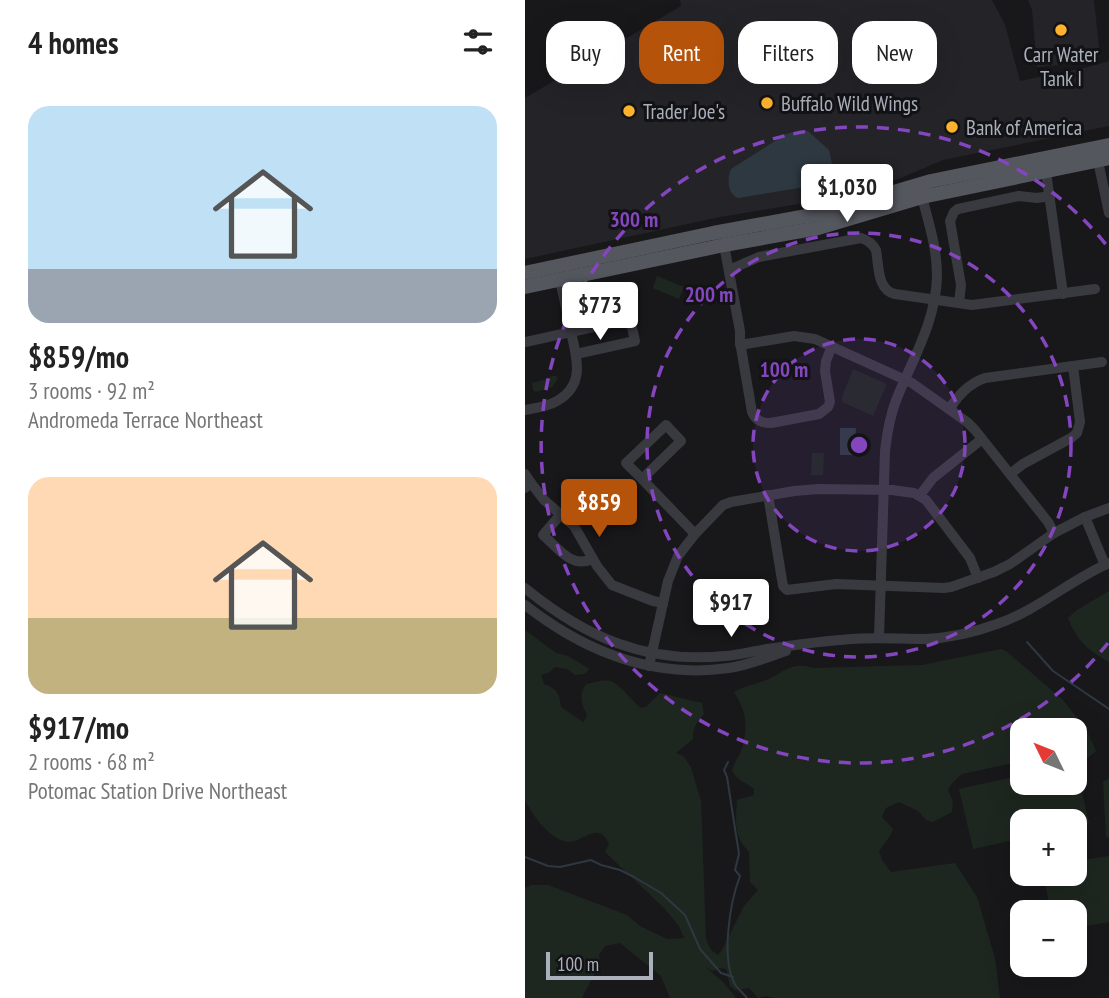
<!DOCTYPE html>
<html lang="en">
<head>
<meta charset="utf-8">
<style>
	:root { --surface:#fff; --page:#f6f6f6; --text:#222; --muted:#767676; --accent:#b45309 }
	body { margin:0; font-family:"PT Sans Narrow",sans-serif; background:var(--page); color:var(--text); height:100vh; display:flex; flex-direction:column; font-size:26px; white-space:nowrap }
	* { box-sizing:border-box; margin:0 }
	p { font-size:23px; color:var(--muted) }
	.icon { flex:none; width:38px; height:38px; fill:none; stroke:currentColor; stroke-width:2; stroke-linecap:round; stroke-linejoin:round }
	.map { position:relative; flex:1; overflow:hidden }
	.panel { display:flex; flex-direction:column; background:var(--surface); width:525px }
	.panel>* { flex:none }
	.top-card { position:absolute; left:21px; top:21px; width:457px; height:63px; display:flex; gap:14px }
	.needle { width:46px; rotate:313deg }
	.tools { position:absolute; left:485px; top:718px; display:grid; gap:14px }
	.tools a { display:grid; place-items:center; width:77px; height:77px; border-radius:14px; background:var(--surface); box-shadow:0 7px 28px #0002; font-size:35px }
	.scale { position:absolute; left:21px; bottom:18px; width:107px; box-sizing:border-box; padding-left:7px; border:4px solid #aab0bc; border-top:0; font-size:19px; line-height:24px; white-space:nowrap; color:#aab0bc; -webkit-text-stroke:5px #131316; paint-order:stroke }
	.price { position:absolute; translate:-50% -60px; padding:0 16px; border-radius:7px; background:#fff; color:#222; font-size:23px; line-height:46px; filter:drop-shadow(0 2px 4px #0008) }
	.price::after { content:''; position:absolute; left:50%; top:42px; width:21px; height:16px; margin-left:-10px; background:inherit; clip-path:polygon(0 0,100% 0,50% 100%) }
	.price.selected { background:var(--accent); color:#fff }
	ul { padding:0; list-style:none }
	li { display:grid; align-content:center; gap:14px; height:371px; padding:0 28px }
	li span { display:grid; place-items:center; height:217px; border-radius:21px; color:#555 }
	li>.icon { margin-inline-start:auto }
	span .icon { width:126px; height:126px; fill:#fffc; stroke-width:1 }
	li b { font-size:30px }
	h2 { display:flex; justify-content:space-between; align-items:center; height:84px; padding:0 28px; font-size:30px }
	.pill { padding:0 24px; border-radius:21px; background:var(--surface); box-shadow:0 7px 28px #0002; font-size:24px; line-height:63px }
	.pill.selected { background:var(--accent); color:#fff }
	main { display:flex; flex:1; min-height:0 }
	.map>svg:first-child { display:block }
	.built { fill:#242428 }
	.green { fill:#1e271f }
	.water { fill:#2d3840 }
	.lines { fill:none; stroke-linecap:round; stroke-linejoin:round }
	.stream { stroke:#2d3840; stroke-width:2 }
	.minor { stroke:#393a40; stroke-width:10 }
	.major { stroke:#55575f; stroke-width:14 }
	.ring { fill:none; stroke:#8446be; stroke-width:3.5; stroke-dasharray:12 9 }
	.poi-dot { fill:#ffb32c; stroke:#131316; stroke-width:2.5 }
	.labels { text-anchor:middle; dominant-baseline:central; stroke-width:6; stroke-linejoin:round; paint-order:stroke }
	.poi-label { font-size:21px; fill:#aab0bc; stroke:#131316; text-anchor:start }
	.centre { fill:#8446be; stroke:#131316; stroke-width:3.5 }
	.ring-label { font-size:21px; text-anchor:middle; font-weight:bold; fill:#8446be; stroke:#131316; stroke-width:6; stroke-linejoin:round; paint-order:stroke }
</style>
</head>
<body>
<main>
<section class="panel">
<h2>4 homes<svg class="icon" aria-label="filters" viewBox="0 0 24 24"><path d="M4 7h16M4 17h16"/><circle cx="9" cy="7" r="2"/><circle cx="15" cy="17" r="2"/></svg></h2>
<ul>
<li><span style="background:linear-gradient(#bfe0f5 75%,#9aa5b1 0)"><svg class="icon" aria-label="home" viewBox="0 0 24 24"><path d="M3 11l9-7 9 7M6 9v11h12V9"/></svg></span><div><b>$859/mo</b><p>3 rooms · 92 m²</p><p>Andromeda Terrace Northeast</p></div></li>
<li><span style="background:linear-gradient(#ffd9b3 65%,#c2b280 0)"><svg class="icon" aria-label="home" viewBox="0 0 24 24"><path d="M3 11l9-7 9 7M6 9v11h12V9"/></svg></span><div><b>$917/mo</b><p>2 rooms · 68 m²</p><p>Potomac Station Drive Northeast</p></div></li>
</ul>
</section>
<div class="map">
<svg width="584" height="998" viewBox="0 0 584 998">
	<rect width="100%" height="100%" fill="#18181b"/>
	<g class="built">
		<polygon points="155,0 467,0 480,25 495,81 563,67 584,61 584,126 418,160 364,183 311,198 195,217 0,259 0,98 156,6"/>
		<polygon points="503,0 569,0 575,57 545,64 512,67 507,10"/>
	</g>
	<g class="green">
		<polygon points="132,276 159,287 154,299 128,288"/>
		<polygon points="328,369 360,383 361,386 348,416 317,402 317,397"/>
		<polygon points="27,376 31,376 33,379 27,387 11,392 8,390 7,383 24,378"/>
		<polygon points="287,453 299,453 298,475 286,475"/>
		<path d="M584,591V662C564,652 551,639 543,618L552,610Z"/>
		<path d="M0,630L31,653L43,656L65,669L59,674L50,675L42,669L30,667L25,672L16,675L19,684C31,688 35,694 36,707L58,722L62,716C57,704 53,696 61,684C68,683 77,679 85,681C94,683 107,701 116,708L121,707L135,693L177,703L179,714C171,722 168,728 168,739L151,753L158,756L166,767L176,801L181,939L186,950L193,955L197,950L219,906L233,890L225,882L224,852C208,836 211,821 212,800L229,795V789C220,781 213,782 207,771C209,762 216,755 218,745C223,723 221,711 209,692C218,687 226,685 236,682C256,676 265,660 288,668L397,665L476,649L481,651L538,700L561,729L571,751L563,758L556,757L550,754V730H497V761L437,774L428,782L423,790L428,802L427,812L408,822L401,820L393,811L374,802L361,808L357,817L368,829L365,836L354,851L357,860L366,872L430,863L452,897L470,958L475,998H249L241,996L233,998L224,988L210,990L205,986L201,969L194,968L187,971L179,966L198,982L211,998H145L136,976L95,943L80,946L74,955L76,967L69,974L57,998H0V888L7,885H23L102,915L115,926L142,939L159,938L154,926L139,908L80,852L84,843C71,818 56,847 39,841C22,836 9,816 0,801Z"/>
		<polygon points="550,762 564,823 550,826 550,821 497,821 497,838 448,849 434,789 497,775 497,782 550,782"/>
		<polygon points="584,778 584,837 581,838 578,782"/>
		<polygon points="584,856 584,922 550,928 550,912 525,912 519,873 550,873 550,861"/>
	</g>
	<g class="water">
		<path d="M276,130L283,131L304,150L309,172L303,182L293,185L213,198C202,194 202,178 206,169L261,134Z"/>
		<polygon points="315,428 331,428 330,444 340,445 340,455 315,455"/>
	</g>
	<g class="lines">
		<g class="stream">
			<polyline points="502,642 528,671 584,709"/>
			<path d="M203,762L199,770L202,777L214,854L210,870L215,876C205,902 195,961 211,986C214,990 219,994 222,998"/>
			<polyline points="0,857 23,866 35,867 66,860 76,865 95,870 109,877 136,893 160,915 175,949 196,973 208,977"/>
		</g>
		<g class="minor">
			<polyline points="573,161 584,213"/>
			<polyline points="521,172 538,294"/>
			<path d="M199,245L215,331V342L227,412C231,421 237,423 246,423L294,414L303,407L305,402L300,371L301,361L307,346"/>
			<path d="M204,270L234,257L336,238C343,240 347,243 351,250C354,266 352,290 370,294L447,305L570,289"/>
			<polyline points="434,303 436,285 425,221 429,212 433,209 494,196 512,198 525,196"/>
			<polyline points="0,342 105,319 110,341 51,354"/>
			<polyline points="215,345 269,336 290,339 387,383 442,422 450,430 523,522 529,533"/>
			<path d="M424,409C434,395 443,384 460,378L577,362"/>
			<path d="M0,410C10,408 22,407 32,401C62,384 51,355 45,328C42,311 38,295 35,279"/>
			<polygon points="141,425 156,441 117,479 101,463"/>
			<polyline points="0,474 6,483 0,488"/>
			<polyline points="485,474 498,464 546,438 552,433 555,422 548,366"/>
			<polyline points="117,479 170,534"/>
			<polyline points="6,483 19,500 49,526 72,566 87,585 128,601 138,603"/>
			<polyline points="243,495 258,586 262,590 311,584 419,588 426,587 469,572 485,564 529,533 560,517 584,508"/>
			<polyline points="395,495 408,478 457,439"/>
			<path d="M36,514L18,535C33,548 47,569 67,559"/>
			<polyline points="560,517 580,565"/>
			<path d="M0,588C60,637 121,664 200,656C214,655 228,651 242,649C269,645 298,641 326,639C350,637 375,639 400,639C424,638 450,632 472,624C513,610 545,580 584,563"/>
			<path d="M0,605C60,652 127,679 204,668C224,665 243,657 261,651"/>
			<path d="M354,638L360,451C362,433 365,415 372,398C388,358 411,321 412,276C412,248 404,224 397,197"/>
			<polyline points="124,666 143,581 153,556 170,534 198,505 206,502 269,491 294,489 367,490 389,493 401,500 445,558 453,578"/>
		</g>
		<g class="major">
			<polyline points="0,273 188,233 298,213 406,181 584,145"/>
			<polyline points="0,287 199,245 293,228 397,197 584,158"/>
		</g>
	</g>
	<circle cx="334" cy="445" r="106" fill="#8446be" fill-opacity=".12"/>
	<g class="ring">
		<circle cx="334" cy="445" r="106"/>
		<circle cx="334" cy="445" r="212"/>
		<path d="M583 643A318 318 0 1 1 583 247"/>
	</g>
	<g class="poi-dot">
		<circle cx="536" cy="30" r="7"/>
		<circle cx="242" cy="103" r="7"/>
		<circle cx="104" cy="111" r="7"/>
		<circle cx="427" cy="127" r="7"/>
	</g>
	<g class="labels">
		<g class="poi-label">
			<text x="536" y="54" text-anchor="middle">Carr Water<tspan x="536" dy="24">Tank I</tspan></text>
			<text x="256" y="103">Buffalo Wild Wings</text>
			<text x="118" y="111">Trader Joe's</text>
			<text x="441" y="127">Bank of America</text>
		</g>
	</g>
	<circle cx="334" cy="445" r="10" class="centre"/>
	<g class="ring-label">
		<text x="109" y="227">300 m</text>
		<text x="184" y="302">200 m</text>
		<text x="259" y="377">100 m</text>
	</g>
</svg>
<div class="tools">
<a><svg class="needle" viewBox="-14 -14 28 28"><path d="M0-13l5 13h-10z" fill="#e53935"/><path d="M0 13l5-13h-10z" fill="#767676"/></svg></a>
<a>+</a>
<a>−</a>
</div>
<div class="scale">100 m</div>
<b class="price" style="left:322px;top:224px">$1,030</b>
<b class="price" style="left:75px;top:342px">$773</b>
<b class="price selected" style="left:74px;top:539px">$859</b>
<b class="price" style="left:206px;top:639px">$917</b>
<div class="top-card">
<a class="pill">Buy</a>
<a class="pill selected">Rent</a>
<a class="pill">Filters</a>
<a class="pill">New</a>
</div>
</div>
</main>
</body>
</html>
